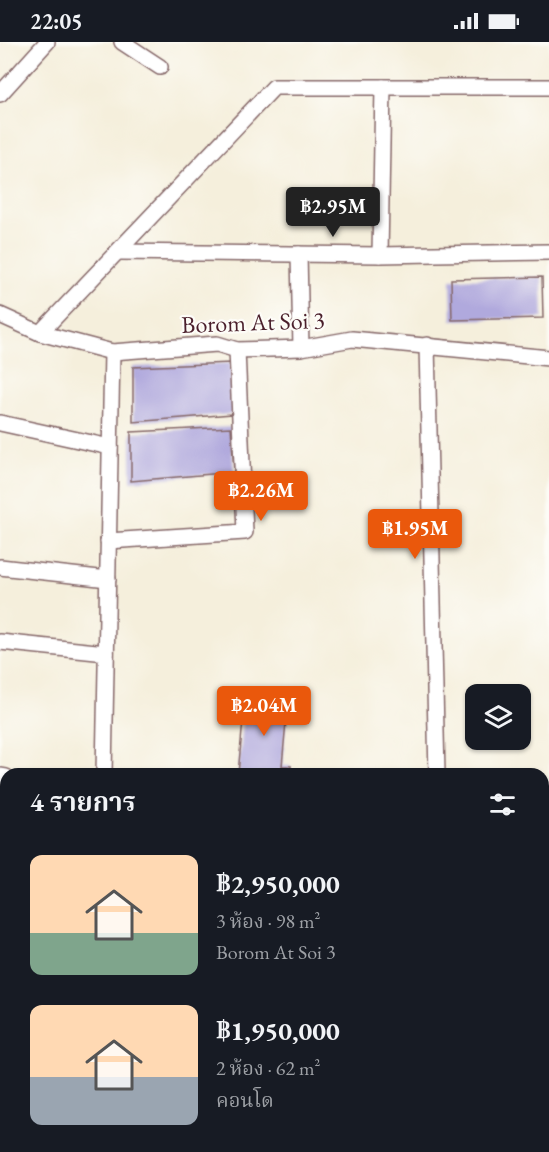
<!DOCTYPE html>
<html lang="th">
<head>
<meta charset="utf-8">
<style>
	:root { --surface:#171b24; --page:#20242c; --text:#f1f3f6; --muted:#9ea1a6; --accent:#ea580c }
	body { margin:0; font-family:"EB Garamond","Noto Serif Thai",serif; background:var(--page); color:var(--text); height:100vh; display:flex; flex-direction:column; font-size:22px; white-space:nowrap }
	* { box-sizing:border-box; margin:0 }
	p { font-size:20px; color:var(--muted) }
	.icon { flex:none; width:33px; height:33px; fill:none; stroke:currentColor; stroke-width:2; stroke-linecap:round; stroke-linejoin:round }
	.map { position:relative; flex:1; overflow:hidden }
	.panel { position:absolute; left:0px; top:726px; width:549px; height:384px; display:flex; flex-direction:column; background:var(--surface); border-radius:18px 18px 0 0; box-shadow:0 2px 4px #0004 }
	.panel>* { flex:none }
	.buttons { position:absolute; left:465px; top:642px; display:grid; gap:12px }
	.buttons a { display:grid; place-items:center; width:66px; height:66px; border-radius:12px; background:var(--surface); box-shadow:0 2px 4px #0004; font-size:30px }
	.price { position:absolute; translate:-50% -51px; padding:0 14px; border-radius:6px; background:var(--accent); color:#fff; font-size:20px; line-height:39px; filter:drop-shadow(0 2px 3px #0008) }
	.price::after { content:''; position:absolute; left:50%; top:36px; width:18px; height:14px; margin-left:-9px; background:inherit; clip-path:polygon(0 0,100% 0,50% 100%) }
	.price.selected { background:#222; color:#fff }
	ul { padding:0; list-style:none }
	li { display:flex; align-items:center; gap:18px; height:150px; padding:0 30px }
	li span { display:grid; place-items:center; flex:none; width:168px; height:120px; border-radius:12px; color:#555 }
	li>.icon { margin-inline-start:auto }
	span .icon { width:72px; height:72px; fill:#fffc; stroke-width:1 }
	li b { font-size:26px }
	h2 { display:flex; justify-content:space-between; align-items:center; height:72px; padding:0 30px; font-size:26px }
	.status { display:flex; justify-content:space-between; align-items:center; height:42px; padding:0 30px; background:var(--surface); direction:ltr }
	.status svg { height:16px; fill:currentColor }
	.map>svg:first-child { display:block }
	.building { fill:#b0a9dd }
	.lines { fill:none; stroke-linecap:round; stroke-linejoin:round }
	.minor-casing { stroke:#866869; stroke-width:18 }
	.tertiary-casing { stroke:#866869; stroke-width:22 }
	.minor { stroke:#fff; stroke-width:15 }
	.tertiary { stroke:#fff; stroke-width:20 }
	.labels { text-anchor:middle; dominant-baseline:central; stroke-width:4.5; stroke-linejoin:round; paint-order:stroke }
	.street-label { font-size:24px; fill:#4a1f2b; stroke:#fdfcf7 }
</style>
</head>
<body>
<div class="status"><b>22:05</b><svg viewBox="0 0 49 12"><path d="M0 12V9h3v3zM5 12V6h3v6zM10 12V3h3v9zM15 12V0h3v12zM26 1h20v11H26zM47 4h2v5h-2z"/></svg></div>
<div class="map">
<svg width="549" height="1110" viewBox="0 0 549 1110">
	<rect width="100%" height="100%" fill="#fdfcf7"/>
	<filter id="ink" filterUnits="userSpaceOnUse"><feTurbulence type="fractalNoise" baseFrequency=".0167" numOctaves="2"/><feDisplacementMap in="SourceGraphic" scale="12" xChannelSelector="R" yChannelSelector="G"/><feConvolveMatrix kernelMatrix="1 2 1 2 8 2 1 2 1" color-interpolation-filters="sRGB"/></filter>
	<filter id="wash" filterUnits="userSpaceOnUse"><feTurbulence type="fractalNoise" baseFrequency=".008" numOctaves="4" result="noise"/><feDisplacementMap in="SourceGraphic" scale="24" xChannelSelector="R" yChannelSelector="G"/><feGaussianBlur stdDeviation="1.35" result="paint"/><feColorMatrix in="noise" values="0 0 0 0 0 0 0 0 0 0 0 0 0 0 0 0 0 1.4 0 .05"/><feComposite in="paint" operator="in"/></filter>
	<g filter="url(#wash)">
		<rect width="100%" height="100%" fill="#f5efdc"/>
		<g id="blocks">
			<g class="building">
				<polygon points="542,235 543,276 452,278 451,237"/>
				<polygon points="231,321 232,372 133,380 133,325"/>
				<polygon points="231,385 234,430 131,439 131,390"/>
				<polygon points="245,657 288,657 282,724 291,724 291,732 238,732"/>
				<polygon points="549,873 549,922 543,922 543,874"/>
				<polygon points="549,1091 549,1110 527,1110 527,1104 543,1104 543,1092"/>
			</g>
		</g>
	</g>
	<g filter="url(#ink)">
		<use href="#blocks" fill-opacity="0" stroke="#866869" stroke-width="1.5"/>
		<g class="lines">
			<g class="minor-casing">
				<g id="minor">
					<polyline points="122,0 160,25"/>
					<polyline points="0,52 47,0"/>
					<polyline points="118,210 380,213 549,210"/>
					<polyline points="299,212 301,306"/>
					<polyline points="380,213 383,45"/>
					<polyline points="0,273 40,291 112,310 217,302 237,308 301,306 352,297 549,316"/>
					<polyline points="40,291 274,45 549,45"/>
					<polyline points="427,303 437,732"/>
					<polyline points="0,381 110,405"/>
					<polyline points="108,499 245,490 237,308"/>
					<polyline points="0,525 108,537"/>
					<polyline points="0,600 106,611"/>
					<polyline points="104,732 112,310"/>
					<polyline points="0,734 6,735"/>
					<polyline points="543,1035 549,1023"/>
					<polyline points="0,1082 6,1103"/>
					<polyline points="503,1110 508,1104"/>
				</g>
			</g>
			<g class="tertiary-casing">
				<g id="tertiary">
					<polyline points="543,862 549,861"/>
					<polyline points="0,912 6,912"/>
				</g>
			</g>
			<use href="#minor" class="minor"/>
			<use href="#tertiary" class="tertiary"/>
		</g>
	</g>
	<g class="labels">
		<g class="street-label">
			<text transform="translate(253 280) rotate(-2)">Borom At Soi 3</text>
		</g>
	</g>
</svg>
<div class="buttons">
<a><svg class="icon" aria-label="layers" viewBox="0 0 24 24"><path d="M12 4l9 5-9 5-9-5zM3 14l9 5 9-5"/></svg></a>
</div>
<b class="price selected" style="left:333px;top:196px">฿2.95M</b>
<b class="price" style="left:261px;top:480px">฿2.26M</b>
<b class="price" style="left:415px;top:518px">฿1.95M</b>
<b class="price" style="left:264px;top:695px">฿2.04M</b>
<section class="panel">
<h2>4 รายการ<svg class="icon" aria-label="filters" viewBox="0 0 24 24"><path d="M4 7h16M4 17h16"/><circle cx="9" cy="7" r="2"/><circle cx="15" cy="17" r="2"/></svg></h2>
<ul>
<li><span style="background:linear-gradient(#ffd9b3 65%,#7fa58c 0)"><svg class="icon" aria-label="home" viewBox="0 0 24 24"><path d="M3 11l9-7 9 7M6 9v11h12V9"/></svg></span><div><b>฿2,950,000</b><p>3 ห้อง · 98 m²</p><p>Borom At Soi 3</p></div></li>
<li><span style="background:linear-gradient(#ffd9b3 60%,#9aa5b1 0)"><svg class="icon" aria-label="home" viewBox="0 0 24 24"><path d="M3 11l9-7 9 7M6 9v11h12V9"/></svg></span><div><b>฿1,950,000</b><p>2 ห้อง · 62 m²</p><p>คอนโด</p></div></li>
</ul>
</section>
</div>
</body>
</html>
